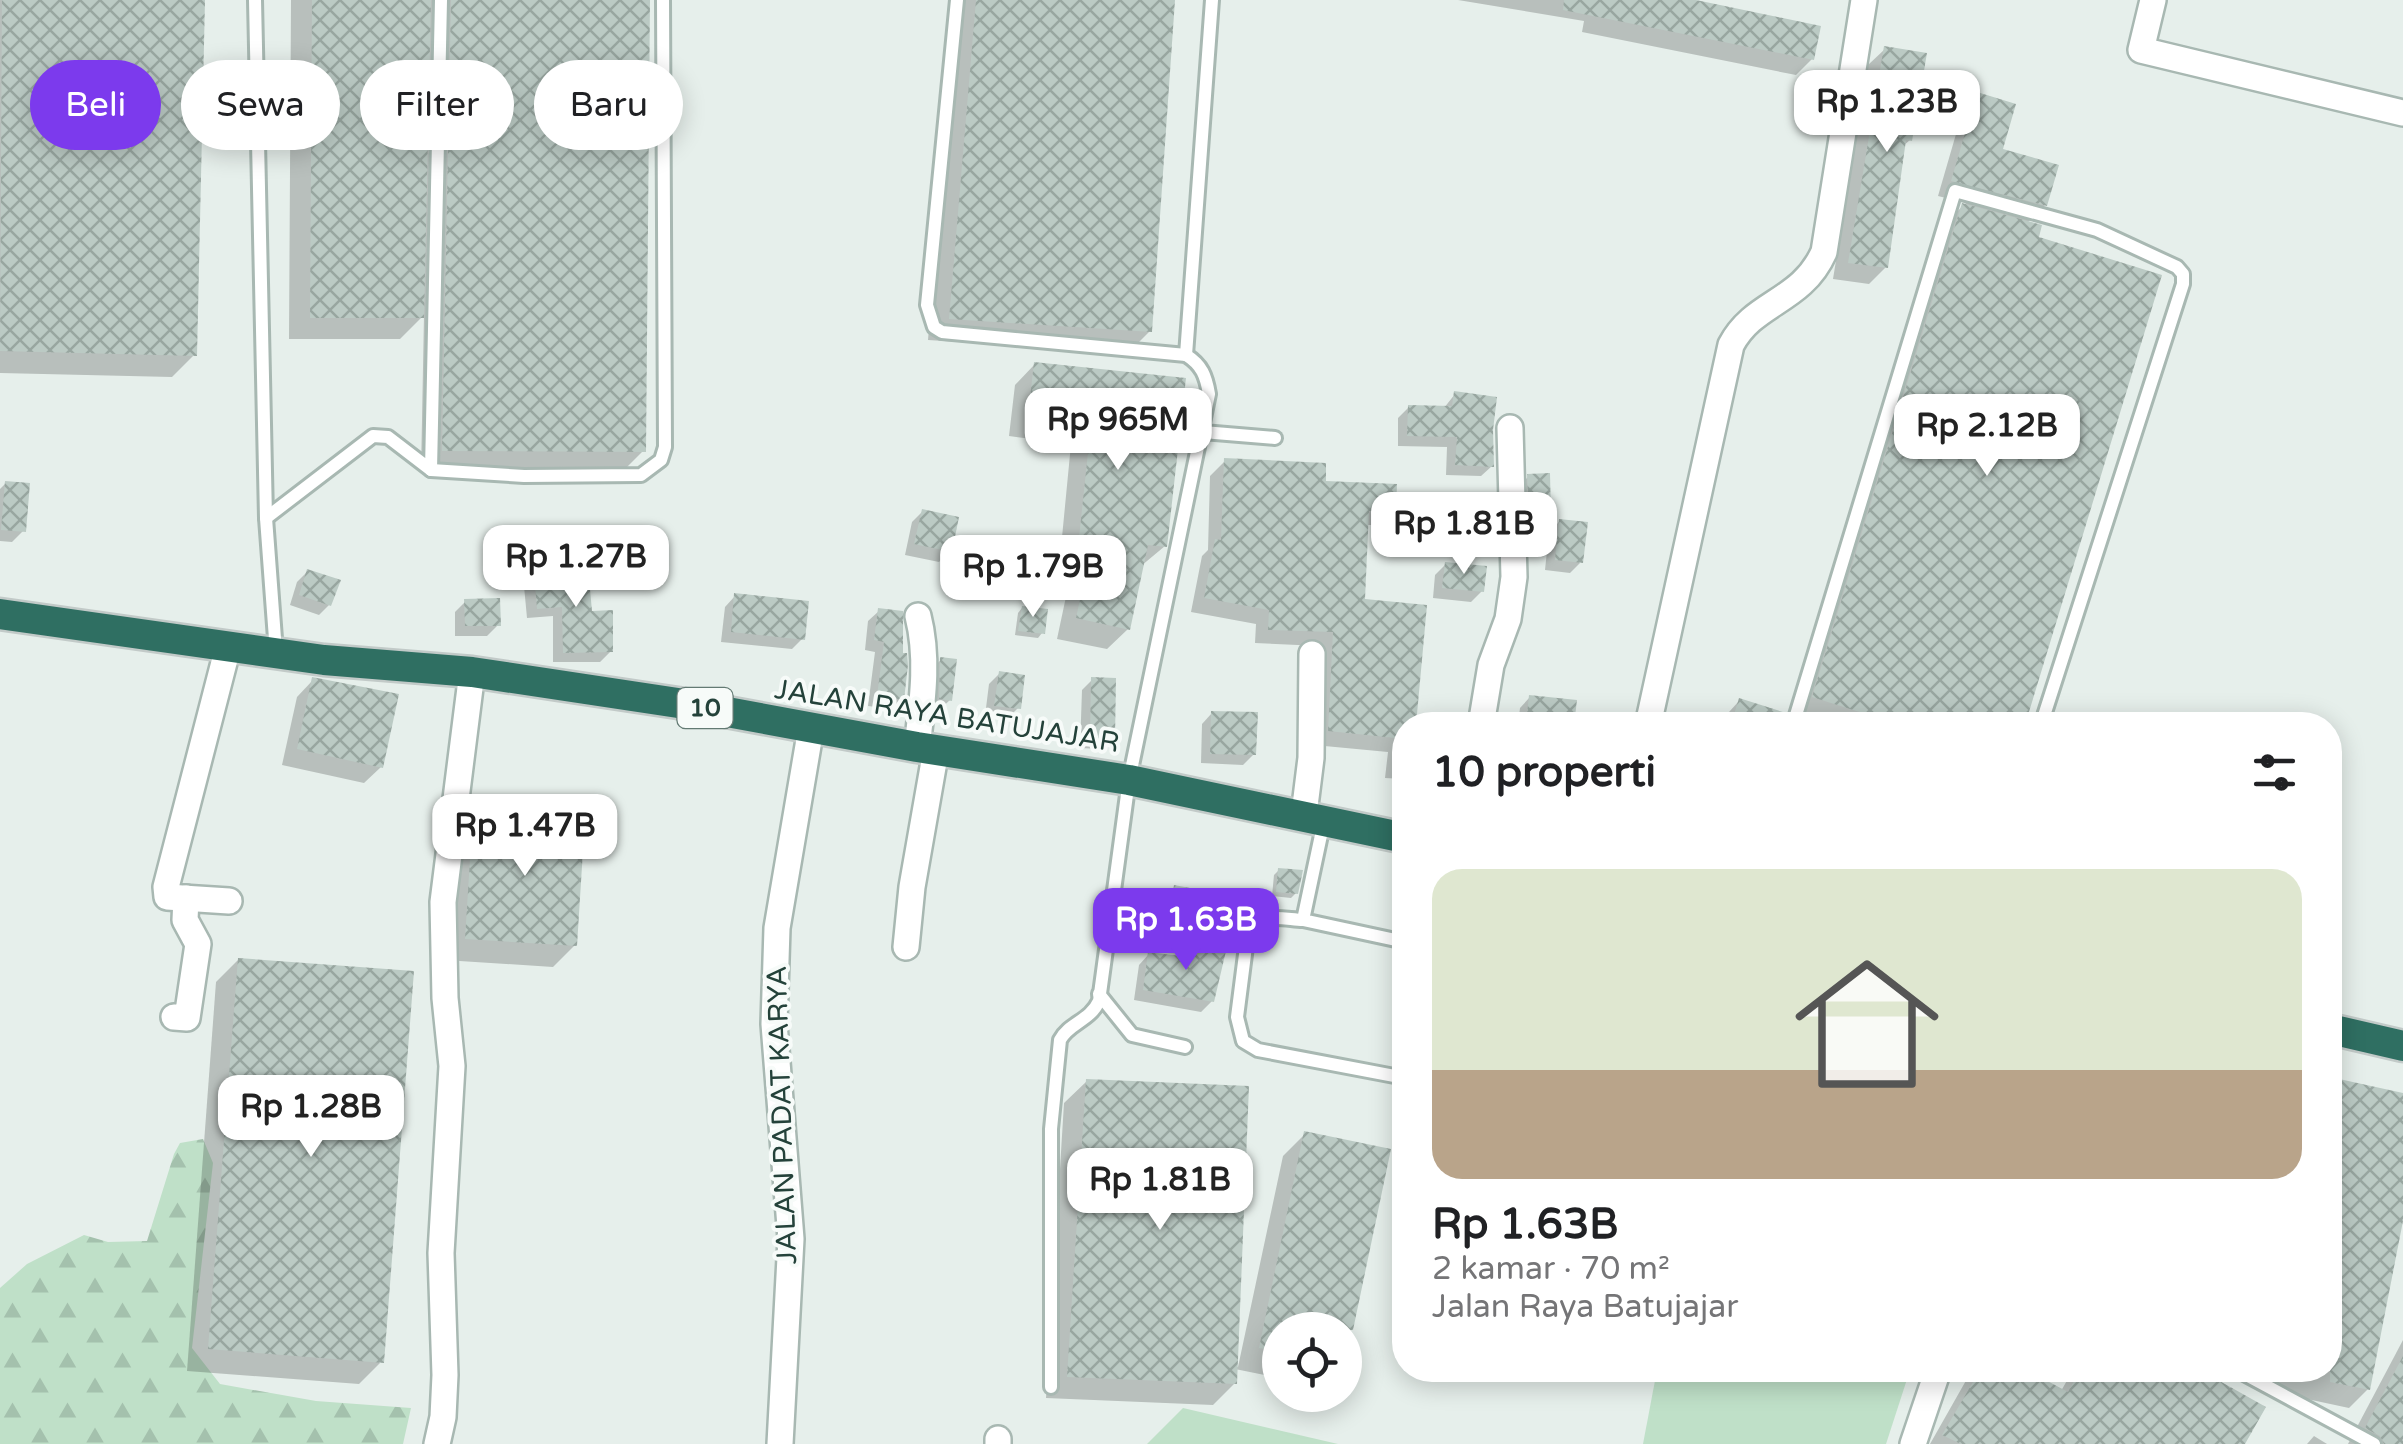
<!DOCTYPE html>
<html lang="id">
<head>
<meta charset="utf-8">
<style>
	:root { --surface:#fff; --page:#f6f6f6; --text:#202124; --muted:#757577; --accent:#7c3aed }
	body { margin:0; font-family:"Varela Round",sans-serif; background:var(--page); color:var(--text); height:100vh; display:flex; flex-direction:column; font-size:38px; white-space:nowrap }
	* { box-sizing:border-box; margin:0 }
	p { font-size:32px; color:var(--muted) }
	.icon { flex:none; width:55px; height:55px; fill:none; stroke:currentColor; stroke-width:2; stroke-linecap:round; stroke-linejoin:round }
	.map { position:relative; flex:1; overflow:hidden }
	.sheet { position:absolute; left:1392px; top:712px; width:950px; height:670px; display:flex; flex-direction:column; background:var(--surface); border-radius:40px; box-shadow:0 5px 25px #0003 }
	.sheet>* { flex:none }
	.hud { position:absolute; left:30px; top:60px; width:950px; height:90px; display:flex; gap:20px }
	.tools { position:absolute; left:1262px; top:1312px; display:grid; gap:20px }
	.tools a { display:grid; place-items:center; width:100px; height:100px; border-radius:50%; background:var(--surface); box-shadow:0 5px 25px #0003; font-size:50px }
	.price { position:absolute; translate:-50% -85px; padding:0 22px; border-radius:20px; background:#fff; color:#222; font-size:32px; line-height:65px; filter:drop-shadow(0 2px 5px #0008) }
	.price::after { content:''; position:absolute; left:50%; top:60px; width:30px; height:22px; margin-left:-15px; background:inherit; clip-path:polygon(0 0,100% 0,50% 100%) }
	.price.active { background:var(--accent); color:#fff }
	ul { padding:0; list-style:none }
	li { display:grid; align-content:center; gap:20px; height:530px; padding:0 40px }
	li span { display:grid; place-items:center; height:310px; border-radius:30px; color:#555 }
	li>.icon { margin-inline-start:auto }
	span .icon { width:180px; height:180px; fill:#fffc; stroke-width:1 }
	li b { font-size:42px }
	h2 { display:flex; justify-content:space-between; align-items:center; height:120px; padding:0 40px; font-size:42px }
	.pill { padding:0 35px; border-radius:45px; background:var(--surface); box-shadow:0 5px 25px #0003; font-size:35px; line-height:90px }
	.pill.active { background:var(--accent); color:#fff }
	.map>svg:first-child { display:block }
	.grass { fill:#bfe0c8 }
	.forest { fill:url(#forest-firs) }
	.shadow { fill:#0003 }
	.building { fill:url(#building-cross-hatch) }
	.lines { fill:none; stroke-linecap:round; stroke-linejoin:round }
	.lane-casing { stroke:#a8b8b2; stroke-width:18 }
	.street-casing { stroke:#a8b8b2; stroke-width:30 }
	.highway-casing { stroke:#c2cac8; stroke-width:35 }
	.lane { stroke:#fff; stroke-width:12 }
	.street { stroke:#fff; stroke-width:25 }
	.highway { stroke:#2f6f62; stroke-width:30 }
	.labels { text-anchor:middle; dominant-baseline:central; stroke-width:8; stroke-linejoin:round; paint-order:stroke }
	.shield { fill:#f7fbf9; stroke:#637a73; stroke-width:2.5 }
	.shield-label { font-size:25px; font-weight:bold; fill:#24423a }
	.street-label { font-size:28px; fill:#24423a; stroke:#f7fbf9 }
</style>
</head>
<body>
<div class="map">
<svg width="2403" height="1444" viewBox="0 0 2403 1444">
	<defs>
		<pattern id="forest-firs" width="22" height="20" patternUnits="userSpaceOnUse" patternTransform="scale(2.5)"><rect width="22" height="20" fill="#bfe0c8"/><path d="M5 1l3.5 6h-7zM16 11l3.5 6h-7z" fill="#a4c1ad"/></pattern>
		<pattern id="building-cross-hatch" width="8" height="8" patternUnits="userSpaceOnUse" patternTransform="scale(2.5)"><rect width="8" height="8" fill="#bbcac4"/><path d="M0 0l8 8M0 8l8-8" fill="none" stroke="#98a6a0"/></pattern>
	</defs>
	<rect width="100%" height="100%" fill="#e6efeb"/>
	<g class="grass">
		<polygon points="1657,1370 1910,1370 1886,1444 1643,1444"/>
		<polygon points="1183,1408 1338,1444 1147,1444"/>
	</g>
	<polygon class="forest" points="203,1139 213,1163 192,1348 220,1384 316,1401 411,1408 403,1444 0,1444 0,1288 27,1264 84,1235 108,1242 147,1241 174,1154 180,1143"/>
	<g class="shadow">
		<polygon points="0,0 203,0 194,355 172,377 0,373"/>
		<polygon points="291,0 647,0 643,451 621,473 421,472 424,315 400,339 289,339"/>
		<polygon points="961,0 1172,0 1150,331 1128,353 928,340 956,4"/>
		<polygon points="1458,0 1677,0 1812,59 1796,75 1582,32 1584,21"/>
		<polygon points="1885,49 1910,140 1903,146 1886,267 1869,284 1833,279 1868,65"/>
		<polygon points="1978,95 2000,151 2045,205 2026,224 2023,725 1809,725 1791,719 1940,228 1966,203 1938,196 1963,110"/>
		<polygon points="1035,364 1183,380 1165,546 1141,566 1128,629 1107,649 1057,639 1074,559 1060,558 1071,444 1009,436 1015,385"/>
		<polygon points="1455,394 1490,430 1492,466 1481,476 1446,475 1447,447 1398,446 1398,418 1409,407 1444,408"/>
		<polygon points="1225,461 1323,484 1394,511 1379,525 1366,525 1363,601 1414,723 1421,724 1405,725 1403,779 1385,778 1388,752 1314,745 1320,646 1255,643 1256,624 1191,612 1202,556 1208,550 1210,476"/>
		<polygon points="1529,476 1549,515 1538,525 1519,526 1518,487"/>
		<polygon points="6,483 23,531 12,542 0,541 0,489"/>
		<polygon points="923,511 950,551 939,562 905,555 912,522"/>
		<polygon points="1560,521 1581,562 1570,573 1545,570 1549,532"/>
		<polygon points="1446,564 1482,591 1471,602 1433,598 1435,575"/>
		<polygon points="308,571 329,605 319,615 290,605 297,582"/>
		<polygon points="535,575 589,613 611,651 600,662 553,662 553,616 527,618 524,586"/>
		<polygon points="735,596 802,639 792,649 721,642 725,607"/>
		<polygon points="466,601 498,625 487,636 455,636 455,612"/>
		<polygon points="1022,608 1042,633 1038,638 1015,635 1018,613"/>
		<polygon points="879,611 901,699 891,709 868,706 875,652 865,650 868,621"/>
		<polygon points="941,660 950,700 939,710 929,709 930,670"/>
		<polygon points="999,674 1018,708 1008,718 985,716 989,684"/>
		<polygon points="313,680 381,767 364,783 282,765 297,697"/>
		<polygon points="1092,680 1112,738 1101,749 1080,748 1082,690"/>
		<polygon points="1530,697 1572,725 1518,725 1520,708"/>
		<polygon points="1739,701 1781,725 1725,725 1729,712"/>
		<polygon points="1212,713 1254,754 1243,765 1201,763 1202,724"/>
		<polygon points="474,814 575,945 553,967 444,960 452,836"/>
		<polygon points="1279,870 1296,893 1291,898 1272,896 1274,875"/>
		<polygon points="1175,888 1198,919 1188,930 1160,925 1165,898"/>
		<polygon points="1192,946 1212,1001 1201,1012 1134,1000 1139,965 1149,954 1182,956"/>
		<polygon points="238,960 381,1362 359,1384 187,1371 216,982"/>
		<polygon points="2330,1079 2403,1095 2403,1215 2368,1389 2349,1408 2260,1389 2264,1370 2330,1370"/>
		<polygon points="1087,1081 1235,1367 1238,1367 1283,1156 1305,1134 1388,1151 1345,1357 1345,1330 1280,1330 1280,1378 1235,1369 1235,1383 1213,1405 1046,1398 1064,1103"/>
		<polygon points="2403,1340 2403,1444 2348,1444"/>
		<polygon points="1972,1370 2022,1370 2061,1391 2073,1370 2195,1370 2243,1444 1930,1444"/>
		<polygon points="2314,1436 2327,1444 2307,1444"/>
	</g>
	<g class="building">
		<polygon points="2,0 205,0 197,356 0,351"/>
		<polygon points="312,0 431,0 424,318 310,318"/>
		<polygon points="451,0 650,0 646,452 442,451"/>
		<polygon points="976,0 1175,0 1152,332 949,319"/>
		<polygon points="1564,0 1696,0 1821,26 1814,60 1563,10"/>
		<polygon points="1884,46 1927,53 1912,141 1906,140 1888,268 1848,263"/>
		<polygon points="1977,92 2016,104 2003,149 2059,165 2047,206 1951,181"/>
		<polygon points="1962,203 2042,225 2039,237 2162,275 2025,725 1901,725 1812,697"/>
		<polygon points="1034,362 1186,378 1167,547 1148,545 1130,630 1076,618 1093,540 1079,538 1091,424 1028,416"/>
		<polygon points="1454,391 1497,397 1493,430 1494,467 1455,465 1457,437 1407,436 1408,405 1452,406"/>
		<polygon points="1224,458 1326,463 1326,481 1397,484 1396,512 1369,511 1365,599 1427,605 1416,725 1405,725 1405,739 1328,731 1333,632 1268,630 1269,610 1204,598 1215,539 1221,540"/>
		<polygon points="1550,473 1551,516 1529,517 1527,474"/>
		<polygon points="5,481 30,483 26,532 1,530"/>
		<polygon points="922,509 959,517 952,552 914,544"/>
		<polygon points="1559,519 1588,522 1583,563 1555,560"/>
		<polygon points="1445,562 1487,566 1484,592 1442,588"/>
		<polygon points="588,568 592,611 613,610 613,652 563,653 562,607 537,609 534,572"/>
		<polygon points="307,569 341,580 331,606 299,595"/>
		<polygon points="734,593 809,601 805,640 731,632"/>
		<polygon points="500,598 501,626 465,626 464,599"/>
		<polygon points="1022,606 1048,609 1045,634 1018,631"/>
		<polygon points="878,608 903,611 903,653 907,653 908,665 904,700 877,696 884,642 874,640"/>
		<polygon points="940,657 957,659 952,701 939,699"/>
		<polygon points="999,671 1025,675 1021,709 994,706"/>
		<polygon points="312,677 399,694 383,768 297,749"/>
		<polygon points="1091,677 1116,678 1115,739 1090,738"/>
		<polygon points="1529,695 1577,700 1574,725 1526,725"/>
		<polygon points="1739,698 1786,713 1783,725 1731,725"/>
		<polygon points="1211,711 1258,712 1256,755 1210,754"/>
		<polygon points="473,811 585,818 577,946 465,939"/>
		<polygon points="1278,868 1303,870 1298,894 1276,892"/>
		<polygon points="1174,885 1206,891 1201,920 1169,915"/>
		<polygon points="1191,943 1226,951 1214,1002 1143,990 1148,952 1188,957"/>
		<polygon points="238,958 414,971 384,1363 208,1349"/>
		<polygon points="2330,1077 2403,1093 2403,1221 2370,1390 2330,1382"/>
		<polygon points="1086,1079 1249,1086 1237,1384 1067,1377"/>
		<polygon points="1304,1131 1391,1149 1353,1330 1280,1330 1280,1352 1259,1348"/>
		<polygon points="2403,1356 2403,1444 2384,1444 2380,1436 2365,1428"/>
		<polygon points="1980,1370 2027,1370 2068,1392 2080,1370 2200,1370 2266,1407 2245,1444 1961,1444 1942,1435"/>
	</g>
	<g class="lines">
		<g class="lane-casing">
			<g id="lane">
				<polyline points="255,0 266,518 276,652"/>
				<path d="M957,0L927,305L934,327L942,332L1186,355C1202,365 1206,376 1209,394L1129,780L1099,1001C1090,1021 1069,1023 1060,1040L1051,1129V1387"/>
				<polyline points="1186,355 1212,0"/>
				<polyline points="1203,432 1275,438"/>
				<polyline points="431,470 524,476 641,475 661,460 665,447 663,0"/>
				<polyline points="266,518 373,436 388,437 431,470 441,0"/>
				<polyline points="1793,725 1955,191 2097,230 2177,267 2183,274 2183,284 2041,725"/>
				<polyline points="1324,821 1303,920 1405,942"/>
				<path d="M1303,920C1282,919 1260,912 1248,931L1237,1017L1243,1041L1258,1050L1405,1078"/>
				<polyline points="1099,994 1132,1035 1185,1047"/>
				<polyline points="2237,1370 2374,1444"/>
			</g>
		</g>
		<g class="street-casing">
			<g id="street">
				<polyline points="2153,0 2141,50 2403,113"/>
				<polyline points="228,647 166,887 167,897 229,901"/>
				<polyline points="1481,725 1491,665 1508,619 1514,577 1510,428"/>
				<path d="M1648,725L1731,345C1754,301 1801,303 1824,252L1864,0"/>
				<path d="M917,747C922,704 929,659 918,616"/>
				<polyline points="1304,814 1311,758 1312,654"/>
				<polyline points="906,947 912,887 936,750"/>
				<polyline points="174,1017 187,1018 198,944 185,920 186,898"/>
				<polyline points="998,1439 998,1444"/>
				<polyline points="437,1444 443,1417 445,1375 441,1253 452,1066 445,998 443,902 472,672"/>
				<polyline points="780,1444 791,1239 774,1024 777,928 811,728"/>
				<polyline points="1913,1444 1938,1370"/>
			</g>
		</g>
		<g class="highway-casing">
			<g id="highway">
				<polyline points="0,614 324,660 472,672 678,703 917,747 1129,780 1405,838"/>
				<polyline points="2330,1029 2403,1046"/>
			</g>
		</g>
		<use href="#lane" class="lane"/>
		<use href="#street" class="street"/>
		<use href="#highway" class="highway"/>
	</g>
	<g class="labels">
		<rect class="shield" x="677.5" y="688" width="55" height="40" rx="8"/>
		<g class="shield-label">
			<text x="705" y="708">10</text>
		</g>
		<g class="street-label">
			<text transform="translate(947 716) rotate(9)">JALAN RAYA BATUJAJAR</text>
			<text transform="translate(782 1115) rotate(-92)">JALAN PADAT KARYA</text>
		</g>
	</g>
</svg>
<div class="tools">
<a><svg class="icon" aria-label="locate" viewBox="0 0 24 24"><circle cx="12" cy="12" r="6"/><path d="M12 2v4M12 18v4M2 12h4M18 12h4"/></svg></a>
</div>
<b class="price" style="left:1887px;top:155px">Rp 1.23B</b>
<b class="price" style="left:1118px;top:473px">Rp 965M</b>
<b class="price" style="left:1987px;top:479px">Rp 2.12B</b>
<b class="price" style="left:1464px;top:577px">Rp 1.81B</b>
<b class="price" style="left:576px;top:610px">Rp 1.27B</b>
<b class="price" style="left:1033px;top:620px">Rp 1.79B</b>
<b class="price" style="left:525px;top:879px">Rp 1.47B</b>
<b class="price active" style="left:1186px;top:973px">Rp 1.63B</b>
<b class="price" style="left:311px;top:1160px">Rp 1.28B</b>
<b class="price" style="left:1160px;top:1233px">Rp 1.81B</b>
<div class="hud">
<a class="pill active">Beli</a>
<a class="pill">Sewa</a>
<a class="pill">Filter</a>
<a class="pill">Baru</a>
</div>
<section class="sheet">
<h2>10 properti<svg class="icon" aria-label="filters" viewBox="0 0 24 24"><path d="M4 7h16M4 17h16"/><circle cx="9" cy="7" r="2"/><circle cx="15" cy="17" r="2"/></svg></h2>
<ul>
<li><span style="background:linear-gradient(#dfe7d0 65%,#b9a48a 0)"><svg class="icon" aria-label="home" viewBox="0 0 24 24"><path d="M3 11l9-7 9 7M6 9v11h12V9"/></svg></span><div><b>Rp 1.63B</b><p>2 kamar · 70 m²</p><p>Jalan Raya Batujajar</p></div></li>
</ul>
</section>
</div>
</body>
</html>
